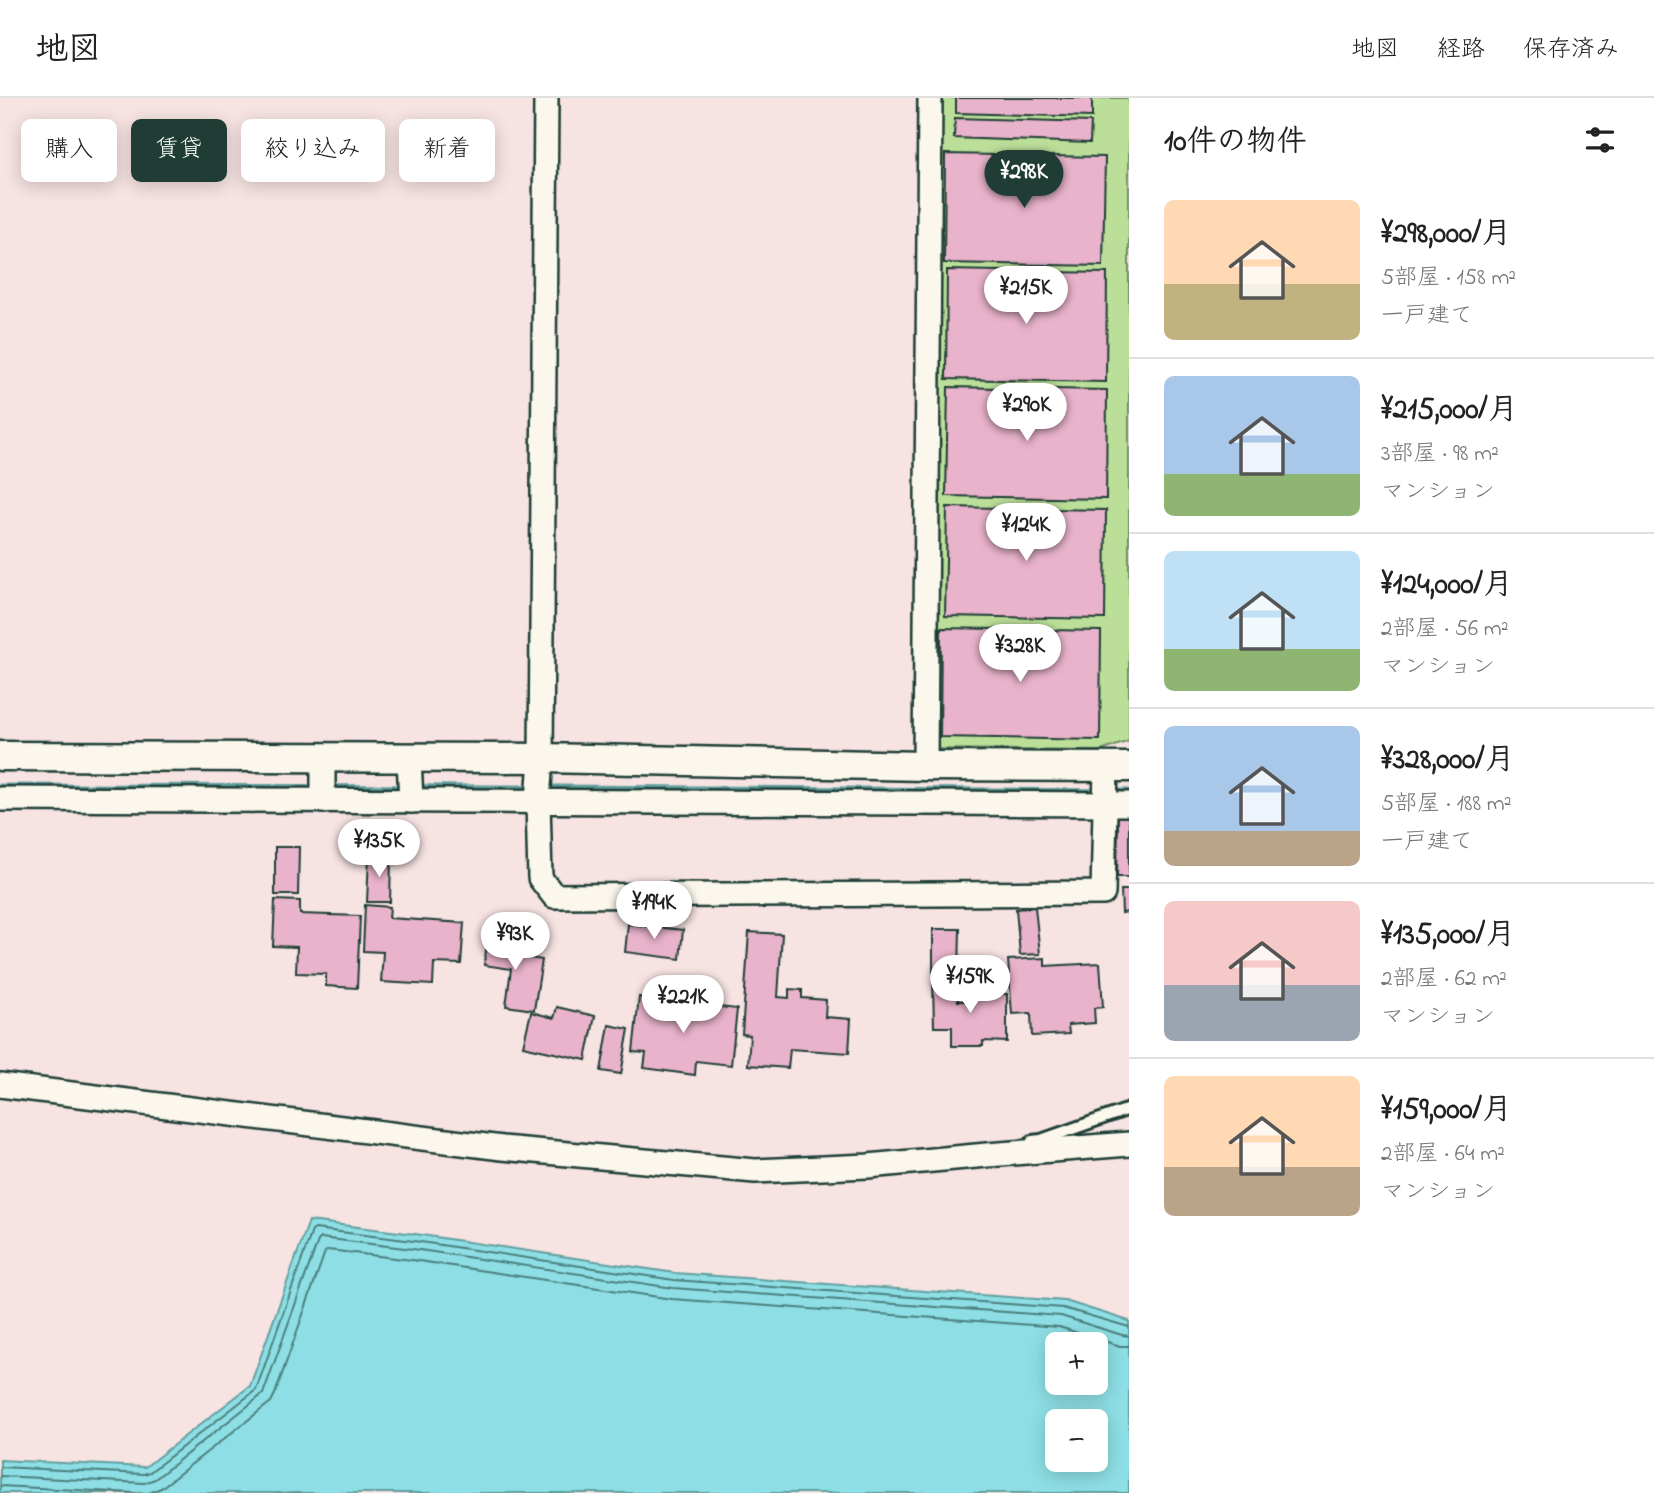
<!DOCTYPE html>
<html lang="ja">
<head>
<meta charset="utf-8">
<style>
	:root { --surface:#fff; --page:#f6f6f6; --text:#222; --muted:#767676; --line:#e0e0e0; --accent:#1f3d34 }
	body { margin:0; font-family:"Indie Flower","Klee One",sans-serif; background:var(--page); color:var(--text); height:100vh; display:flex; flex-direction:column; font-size:26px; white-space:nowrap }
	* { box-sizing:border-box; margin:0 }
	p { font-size:23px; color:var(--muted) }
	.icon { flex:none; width:38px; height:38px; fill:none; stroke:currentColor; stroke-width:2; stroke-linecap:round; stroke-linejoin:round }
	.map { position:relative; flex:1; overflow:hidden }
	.side { display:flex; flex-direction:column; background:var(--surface); width:525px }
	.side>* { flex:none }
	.guide { position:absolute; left:21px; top:21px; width:665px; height:63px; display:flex; gap:14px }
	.tools { position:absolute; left:1045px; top:1234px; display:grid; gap:14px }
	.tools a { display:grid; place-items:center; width:63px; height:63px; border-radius:10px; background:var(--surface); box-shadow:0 4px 18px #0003; font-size:35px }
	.price { position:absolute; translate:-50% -60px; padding:0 16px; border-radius:24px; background:#fff; color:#222; font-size:23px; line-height:46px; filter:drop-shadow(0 2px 4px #0008) }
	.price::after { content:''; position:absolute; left:50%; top:42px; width:21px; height:16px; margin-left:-10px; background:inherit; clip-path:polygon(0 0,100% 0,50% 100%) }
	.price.current { background:var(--accent); color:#fff }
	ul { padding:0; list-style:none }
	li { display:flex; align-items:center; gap:21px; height:175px; padding:0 35px }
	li+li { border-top:2px solid var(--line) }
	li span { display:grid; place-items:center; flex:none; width:196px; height:140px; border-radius:10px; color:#555 }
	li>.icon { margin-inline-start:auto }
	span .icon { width:84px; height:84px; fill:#fffc; stroke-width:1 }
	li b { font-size:30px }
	h2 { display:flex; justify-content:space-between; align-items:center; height:84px; padding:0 35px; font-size:30px }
	.chip { padding:0 24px; border-radius:10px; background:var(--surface); box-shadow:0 4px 18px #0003; font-size:24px; line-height:63px }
	.chip.current { background:var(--accent); color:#fff }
	header { display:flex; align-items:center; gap:42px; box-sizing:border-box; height:98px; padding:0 35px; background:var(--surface); border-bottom:2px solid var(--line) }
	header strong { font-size:33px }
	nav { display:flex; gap:38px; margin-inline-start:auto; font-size:24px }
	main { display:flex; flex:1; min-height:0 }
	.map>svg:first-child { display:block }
	.green { fill:#bbdf99; stroke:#6d8e66; stroke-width:2 }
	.water { fill:#8ddfe5; stroke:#619e9e; stroke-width:2; fill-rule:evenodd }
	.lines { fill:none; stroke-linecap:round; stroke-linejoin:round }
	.shore { stroke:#4b7e7b; stroke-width:2 }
	.stream { stroke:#619e9e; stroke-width:7 }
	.building { fill:#e9b3cb; stroke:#1f3d34; stroke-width:2 }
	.service-casing { stroke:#1f3d34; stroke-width:16 }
	.minor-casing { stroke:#1f3d34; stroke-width:28 }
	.tertiary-casing { stroke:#1f3d34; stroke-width:33 }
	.service { stroke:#fbf7ec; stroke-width:10 }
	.minor { stroke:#fbf7ec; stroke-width:23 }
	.tertiary { stroke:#fbf7ec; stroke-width:28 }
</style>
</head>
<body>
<header>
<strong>地図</strong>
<nav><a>地図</a><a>経路</a><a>保存済み</a></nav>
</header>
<main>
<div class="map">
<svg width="1129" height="1395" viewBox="0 0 1129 1395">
	<rect width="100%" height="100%" fill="#f6e3e2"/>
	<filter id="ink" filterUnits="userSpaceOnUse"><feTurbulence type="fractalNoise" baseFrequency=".0143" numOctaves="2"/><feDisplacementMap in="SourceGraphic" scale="14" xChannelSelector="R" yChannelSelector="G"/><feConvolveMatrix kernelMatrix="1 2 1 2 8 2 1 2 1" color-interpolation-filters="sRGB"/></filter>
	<g filter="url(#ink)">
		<polygon class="green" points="938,0 1129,0 1129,643 1101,653 933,651"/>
		<path class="water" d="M309,1123L415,1136L675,1175L1065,1203L1129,1223V1395H0V1362L145,1369L250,1288ZM1057,1246H1096V1284H1057ZM1057,1323H1096V1362H1057Z"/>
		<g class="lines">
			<g class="shore">
				<polyline points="0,1369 144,1376 150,1374 256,1292 312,1133 315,1131 414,1143 674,1182 1063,1210 1129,1229"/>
				<polyline points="0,1378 144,1385 155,1381 263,1296 318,1143 321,1140 413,1151 673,1190 1061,1218 1122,1237 1129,1238"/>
				<polyline points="0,1388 135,1395"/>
				<polyline points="149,1395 161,1390 271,1304 275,1296 325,1154 328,1152 412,1162 672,1201 1059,1229 1120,1248 1129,1248"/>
			</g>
			<polyline class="stream" points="0,689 559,690 1129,694"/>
		</g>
		<g class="building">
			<polygon points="956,0 1092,0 1092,19 956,15"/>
			<polygon points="955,20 1091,24 1090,45 954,40"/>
			<polygon points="945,56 1105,59 1103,168 944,165"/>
			<polygon points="947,172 1107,175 1106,284 946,281"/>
			<polygon points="948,289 1107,292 1106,401 946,398"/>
			<polygon points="947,409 1106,412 1105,521 945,518"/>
			<polygon points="941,530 1101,533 1100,642 940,639"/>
			<polygon points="1118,719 1129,719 1129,779 1117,779"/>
			<polygon points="275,749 299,749 298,797 275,797"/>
			<polygon points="369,758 391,759 390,804 367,804"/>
			<polygon points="1121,792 1129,792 1129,814 1122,815"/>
			<polygon points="275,802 300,803 300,816 360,818 357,890 326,888 326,876 296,875 297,849 273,848"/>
			<polygon points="365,807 390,809 389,820 464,825 461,866 434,865 433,887 381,884 383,854 363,853"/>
			<polygon points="1035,809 1040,856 1020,857 1016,811"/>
			<polygon points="628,826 683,832 680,861 625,854"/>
			<polygon points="933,831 960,831 959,874 933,874"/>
			<polygon points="749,834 782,836 778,899 789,900 789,891 802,892 802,900 826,902 825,919 851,921 849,955 790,951 788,970 748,967 750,937 742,936"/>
			<polygon points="488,839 521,844 519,858 542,862 534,912 506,908 511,871 484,867"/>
			<polygon points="1045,860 1045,868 1100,865 1103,909 1094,910 1095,925 1068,927 1069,936 1032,938 1031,915 1012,916 1008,862"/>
			<polygon points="933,882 958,882 958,903 969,903 969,896 1007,896 1007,944 983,943 983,948 952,948 952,929 934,929"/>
			<polygon points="639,899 737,911 731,967 696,963 695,977 644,970 646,955 633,954"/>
			<polygon points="557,909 595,918 586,962 523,948 531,914 554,920"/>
			<polygon points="609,927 629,931 621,976 601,973"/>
		</g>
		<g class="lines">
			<g class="service-casing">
				<polyline id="service" points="1032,1043 1041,1042 1129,1011"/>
			</g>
			<g class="minor-casing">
				<g id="minor">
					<polyline points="546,0 541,660 538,703 540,780 554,798 1103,795 1106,669"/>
					<polyline points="323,659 323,703"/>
					<polyline points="409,660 411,703"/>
					<polyline points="925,668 930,0"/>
					<polyline points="0,701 1129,706"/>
					<polyline points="0,987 502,1050 755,1073 868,1068 987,1057 1129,1046"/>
				</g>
			</g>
			<g class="tertiary-casing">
				<polyline id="tertiary" points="0,658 541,660 925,668 1129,669"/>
			</g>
			<use href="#service" class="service"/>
			<use href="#minor" class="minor"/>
			<use href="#tertiary" class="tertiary"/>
		</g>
	</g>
</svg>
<div class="tools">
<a>+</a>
<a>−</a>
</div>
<b class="price current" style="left:1024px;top:112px">¥298K</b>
<b class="price" style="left:1026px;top:228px">¥215K</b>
<b class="price" style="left:1027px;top:345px">¥290K</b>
<b class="price" style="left:1026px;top:465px">¥124K</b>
<b class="price" style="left:1020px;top:586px">¥328K</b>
<b class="price" style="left:379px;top:781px">¥135K</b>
<b class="price" style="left:654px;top:843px">¥194K</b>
<b class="price" style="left:515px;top:874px">¥93K</b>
<b class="price" style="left:970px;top:917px">¥159K</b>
<b class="price" style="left:683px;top:937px">¥221K</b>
<div class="guide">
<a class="chip">購入</a>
<a class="chip current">賃貸</a>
<a class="chip">絞り込み</a>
<a class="chip">新着</a>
</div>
</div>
<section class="side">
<h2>10件の物件<svg class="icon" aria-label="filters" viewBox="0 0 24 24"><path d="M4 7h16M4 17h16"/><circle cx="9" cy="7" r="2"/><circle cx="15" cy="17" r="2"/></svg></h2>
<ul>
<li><span style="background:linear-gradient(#ffd9b3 60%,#c2b280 0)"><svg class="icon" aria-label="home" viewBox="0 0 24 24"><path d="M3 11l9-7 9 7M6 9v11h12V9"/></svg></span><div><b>¥298,000/月</b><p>5部屋 · 158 m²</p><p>一戸建て</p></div></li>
<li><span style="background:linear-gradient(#a9c7e8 70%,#8fb573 0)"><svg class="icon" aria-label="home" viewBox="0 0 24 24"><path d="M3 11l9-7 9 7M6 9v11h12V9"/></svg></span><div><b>¥215,000/月</b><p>3部屋 · 98 m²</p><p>マンション</p></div></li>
<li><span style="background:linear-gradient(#bfe0f5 70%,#8fb573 0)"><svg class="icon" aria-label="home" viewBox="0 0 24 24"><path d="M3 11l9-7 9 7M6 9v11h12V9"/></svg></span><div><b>¥124,000/月</b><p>2部屋 · 56 m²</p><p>マンション</p></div></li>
<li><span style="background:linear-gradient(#a9c7e8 75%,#b9a48a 0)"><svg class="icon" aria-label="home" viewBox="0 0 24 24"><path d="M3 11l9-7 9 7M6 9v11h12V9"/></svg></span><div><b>¥328,000/月</b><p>5部屋 · 188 m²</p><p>一戸建て</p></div></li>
<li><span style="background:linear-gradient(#f6c9c9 60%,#9aa5b1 0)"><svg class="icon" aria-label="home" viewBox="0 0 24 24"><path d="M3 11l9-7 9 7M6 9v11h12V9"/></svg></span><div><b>¥135,000/月</b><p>2部屋 · 62 m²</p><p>マンション</p></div></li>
<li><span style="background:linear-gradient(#ffd9b3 65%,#b9a48a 0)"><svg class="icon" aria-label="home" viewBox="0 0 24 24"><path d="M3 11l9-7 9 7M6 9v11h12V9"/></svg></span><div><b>¥159,000/月</b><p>2部屋 · 64 m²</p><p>マンション</p></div></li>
</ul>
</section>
</main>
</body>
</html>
